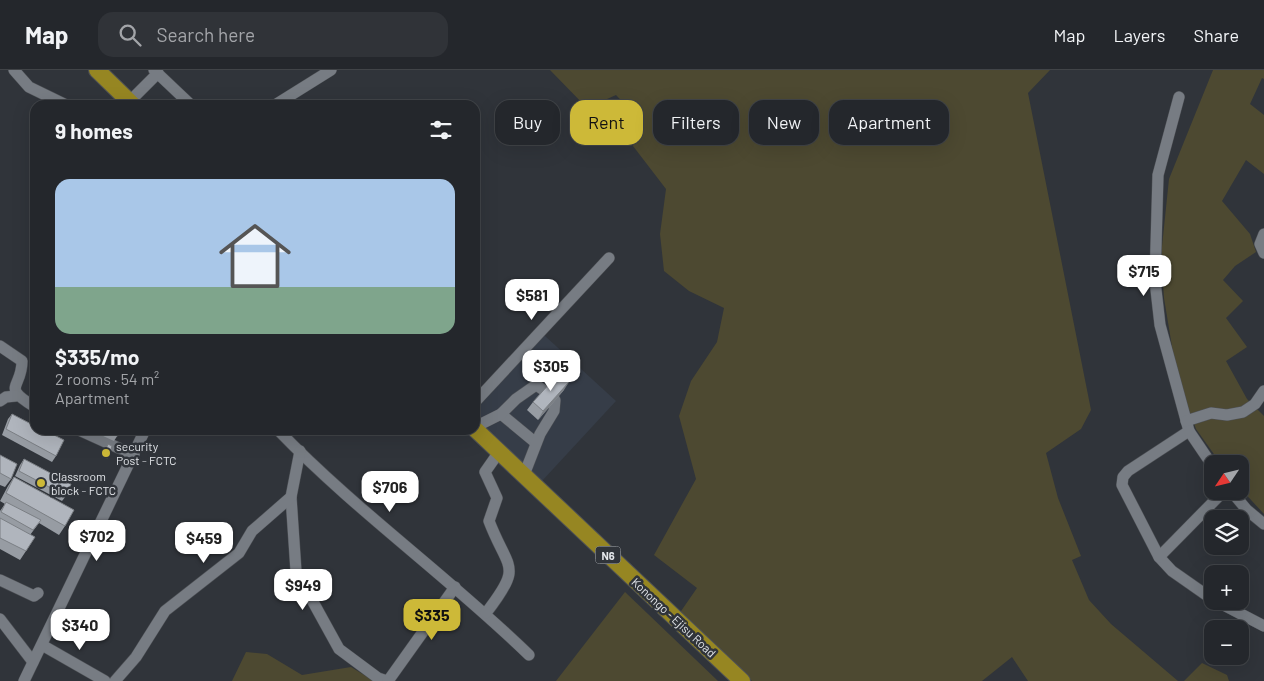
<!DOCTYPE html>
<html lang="en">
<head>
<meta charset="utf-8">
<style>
	:root { --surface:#24272c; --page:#303338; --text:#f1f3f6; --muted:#a3a5a9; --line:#414448; --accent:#cdb938 }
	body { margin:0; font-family:Barlow,sans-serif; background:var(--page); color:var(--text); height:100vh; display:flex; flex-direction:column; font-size:19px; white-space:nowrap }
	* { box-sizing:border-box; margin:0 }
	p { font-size:16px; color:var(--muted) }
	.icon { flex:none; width:28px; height:28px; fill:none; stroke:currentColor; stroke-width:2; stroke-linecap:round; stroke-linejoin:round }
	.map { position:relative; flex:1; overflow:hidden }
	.panel { position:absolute; left:30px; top:30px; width:450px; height:335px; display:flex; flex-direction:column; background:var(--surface); border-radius:15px; box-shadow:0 5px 20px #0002,0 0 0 1px var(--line) }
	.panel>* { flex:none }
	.top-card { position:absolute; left:495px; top:30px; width:475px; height:45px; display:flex; gap:10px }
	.needle { width:32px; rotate:235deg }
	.fabs { position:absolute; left:1204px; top:385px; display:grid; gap:10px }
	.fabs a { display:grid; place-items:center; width:45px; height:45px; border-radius:10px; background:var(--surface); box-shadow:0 5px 20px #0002,0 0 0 1px var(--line); font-size:25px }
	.price { position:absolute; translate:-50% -42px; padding:0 11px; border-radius:10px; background:#fff; color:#222; font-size:16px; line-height:32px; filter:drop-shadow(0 1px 2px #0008) }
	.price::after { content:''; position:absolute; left:50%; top:30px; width:15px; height:11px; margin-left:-8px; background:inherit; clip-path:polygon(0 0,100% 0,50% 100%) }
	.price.active { background:var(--accent); color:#111 }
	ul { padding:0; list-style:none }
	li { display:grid; align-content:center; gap:10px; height:265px; padding:0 25px }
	li span { display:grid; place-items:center; height:155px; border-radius:15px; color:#555 }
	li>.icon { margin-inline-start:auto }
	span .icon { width:90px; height:90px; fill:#fffc; stroke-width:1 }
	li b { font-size:21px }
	h2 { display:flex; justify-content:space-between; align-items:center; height:60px; padding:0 25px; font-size:21px }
	.chip { padding:0 18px; border-radius:15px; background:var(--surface); box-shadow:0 5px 20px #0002,0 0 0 1px var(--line); font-size:18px; line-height:45px }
	.chip.active { background:var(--accent); color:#111 }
	header { display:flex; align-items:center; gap:30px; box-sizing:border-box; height:70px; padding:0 25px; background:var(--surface); border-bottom:1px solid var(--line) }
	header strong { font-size:24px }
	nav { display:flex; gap:28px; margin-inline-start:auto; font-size:18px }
	.search { width:350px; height:45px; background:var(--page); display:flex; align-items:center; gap:12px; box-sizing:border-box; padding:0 18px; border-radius:15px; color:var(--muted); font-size:19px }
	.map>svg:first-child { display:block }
	.built { fill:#363d48 }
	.green { fill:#4d4931 }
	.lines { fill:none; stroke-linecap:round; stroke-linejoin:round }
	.minor-casing { stroke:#4d5055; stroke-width:12 }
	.highway-casing { stroke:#4d5055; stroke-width:18 }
	.minor { stroke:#777c83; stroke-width:11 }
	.highway { stroke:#968622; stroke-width:16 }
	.wall { fill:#979ca3 }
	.shaded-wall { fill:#7b7f84 }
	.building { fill:#b0b5bd; stroke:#7b7f84 }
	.poi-dot { fill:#cdb938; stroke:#30343a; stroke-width:2 }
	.labels { text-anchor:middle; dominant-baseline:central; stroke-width:5; stroke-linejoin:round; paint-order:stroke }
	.shield { fill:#30343a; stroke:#adb1b5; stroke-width:1 }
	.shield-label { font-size:11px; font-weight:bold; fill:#e3e6ea }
	.poi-label { font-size:12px; fill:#e3e6ea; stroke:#30343a; text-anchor:start }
	.street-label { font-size:12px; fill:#e3e6ea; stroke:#30343a }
</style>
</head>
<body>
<header>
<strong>Map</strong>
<div class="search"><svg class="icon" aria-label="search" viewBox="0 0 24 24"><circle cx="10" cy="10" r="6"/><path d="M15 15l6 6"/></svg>Search here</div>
<nav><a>Map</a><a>Layers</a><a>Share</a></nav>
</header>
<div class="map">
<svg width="1264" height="611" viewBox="0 0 1264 611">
	<rect width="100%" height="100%" fill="#30343a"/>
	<polygon class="built" points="544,265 616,331 542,411 475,349 475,340"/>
	<g class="green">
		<polygon points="550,0 1050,0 1028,23 1091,340 1081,359 1046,383 1058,428 1081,486 1072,490 1089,530 1111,554 1178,611 1028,611 1012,587 982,611 752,611 679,544 697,518 654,485 696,409 679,346 691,311 717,272 724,238 689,221 664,201 660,164 666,119 633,76 639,49 616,25 587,38"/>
		<polygon points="1213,0 1264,0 1264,9 1262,8 1250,34 1264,45 1264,104 1246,90 1222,131 1250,164 1256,182 1235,196 1223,210 1243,231 1226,248 1247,277 1226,291 1247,329 1264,346 1264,444 1240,418 1240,394 1221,394 1196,359 1177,307 1164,228 1161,186 1169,109"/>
		<polygon points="625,522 718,611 556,611"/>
		<polygon points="246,582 267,584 302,605 351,597 374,611 232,611"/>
		<polygon points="1202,593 1227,605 1229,611 1184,611"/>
	</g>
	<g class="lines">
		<g class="minor-casing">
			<g id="minor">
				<polyline points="14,0 29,17 66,35"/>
				<polyline points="154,0 191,35"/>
				<polyline points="1179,27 1158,105 1155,211 1160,255 1189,361 1128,401 1123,407 1122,415 1159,487 1172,501 1212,529"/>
				<polyline points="129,32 158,3"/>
				<polyline points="275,35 331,0"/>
				<polyline points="1264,164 1260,174 1264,183"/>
				<path d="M0,276L22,291C22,319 0,316 35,337"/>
				<polyline points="0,331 6,327 16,326"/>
				<polyline points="475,332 609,188"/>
				<polyline points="501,344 536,373"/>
				<polyline points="1186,351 1211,343 1227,345 1243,342 1255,334 1264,321"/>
				<polyline points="475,357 501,344 516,329 536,315 545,321"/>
				<polyline points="79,360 134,385"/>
				<path d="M278,360C356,441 449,507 529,585"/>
				<polyline points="1189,361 1212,395"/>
				<polyline points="524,405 540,364 554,341 555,330"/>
				<polyline points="1231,421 1247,440 1264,454"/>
				<polyline points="291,427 296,501 339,579 378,608 387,611"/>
				<polyline points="1159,487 1224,421"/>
				<polyline points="0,510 34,526 38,523"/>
				<polyline points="1216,531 1264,556"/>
				<path d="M486,543C524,494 508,501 489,451L497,428L485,402L499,382"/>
				<polyline points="0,549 33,592"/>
				<polyline points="42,575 105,611"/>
				<polyline points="24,611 145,360"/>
				<polyline points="115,611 136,587 165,541 239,483 252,461 291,427 300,381"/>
				<polyline points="388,611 455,517"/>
			</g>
		</g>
		<g class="highway-casing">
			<g id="highway">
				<polyline points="97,0 133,35"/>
				<polyline points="475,359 742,611"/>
			</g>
		</g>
		<use href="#minor" class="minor"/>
		<use href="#highway" class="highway"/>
	</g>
	<g class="wall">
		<polygon points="564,320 538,350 527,340 533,332"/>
		<polygon points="12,344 56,386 52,392 2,365 8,349"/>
		<polygon points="104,360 121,360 114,371 101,365"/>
		<polygon points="0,385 11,409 5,417 0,415"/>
		<polygon points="24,389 66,426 62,431 15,406 20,395"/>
		<polygon points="14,407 65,456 59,465 39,453 30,465 26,481 20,490 0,479 0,441 5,434 0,431 8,416"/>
	</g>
	<g class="shaded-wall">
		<polygon points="569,312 564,320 538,350 543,341"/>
		<polygon points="104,384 109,386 107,389 102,387"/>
	</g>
	<g class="building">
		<polygon points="559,303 569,312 543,341 533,332"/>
		<polygon points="12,344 35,356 35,360 44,360 64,370 56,386 6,359"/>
		<polygon points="107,360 121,360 118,366"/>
		<polygon points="108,374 112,376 109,386 104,384"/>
		<polygon points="0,385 17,394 11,409 0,403"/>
		<polygon points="24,389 71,414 66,426 19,401"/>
		<polygon points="14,407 74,440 65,456 6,423"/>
		<polygon points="6,432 41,450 33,460 1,442"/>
		<polygon points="0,448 35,467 26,481 0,468"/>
	</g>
	<g class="poi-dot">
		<circle cx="106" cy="383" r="5"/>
		<circle cx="41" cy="413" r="5"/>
	</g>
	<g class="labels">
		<rect class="shield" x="595.5" y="476.5" width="25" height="17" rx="4"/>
		<g class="shield-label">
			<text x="608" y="485">N6</text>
		</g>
		<g class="poi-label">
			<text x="116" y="376">security<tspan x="116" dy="14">Post - FCTC</tspan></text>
			<text x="51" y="406">Classroom<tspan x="51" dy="14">block - FCTC</tspan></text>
		</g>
		<g class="street-label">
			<text transform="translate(674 547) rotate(43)">Konongo - Ejisu Road</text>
		</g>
	</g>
</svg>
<div class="fabs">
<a><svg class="needle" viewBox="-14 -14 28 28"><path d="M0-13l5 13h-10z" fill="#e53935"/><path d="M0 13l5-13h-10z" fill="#a3a5a9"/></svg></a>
<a><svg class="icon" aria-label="layers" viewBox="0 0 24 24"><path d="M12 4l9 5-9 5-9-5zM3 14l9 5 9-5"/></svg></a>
<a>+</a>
<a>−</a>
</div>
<b class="price" style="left:1144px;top:227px">$715</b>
<b class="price" style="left:532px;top:251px">$581</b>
<b class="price" style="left:551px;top:322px">$305</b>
<b class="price" style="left:390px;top:443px">$706</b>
<b class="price" style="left:97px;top:492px">$702</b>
<b class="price" style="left:204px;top:494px">$459</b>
<b class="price" style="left:303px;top:541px">$949</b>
<b class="price active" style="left:432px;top:571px">$335</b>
<b class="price" style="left:80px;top:581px">$340</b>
<div class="top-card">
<a class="chip">Buy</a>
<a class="chip active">Rent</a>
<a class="chip">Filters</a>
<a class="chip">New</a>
<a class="chip">Apartment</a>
</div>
<section class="panel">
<h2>9 homes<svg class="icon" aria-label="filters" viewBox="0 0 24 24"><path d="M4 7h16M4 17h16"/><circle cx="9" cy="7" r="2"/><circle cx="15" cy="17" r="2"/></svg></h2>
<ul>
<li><span style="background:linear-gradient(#a9c7e8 70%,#7fa58c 0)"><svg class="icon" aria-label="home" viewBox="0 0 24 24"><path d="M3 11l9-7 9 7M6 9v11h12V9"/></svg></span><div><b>$335/mo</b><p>2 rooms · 54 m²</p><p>Apartment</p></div></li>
</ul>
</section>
</div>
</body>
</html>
